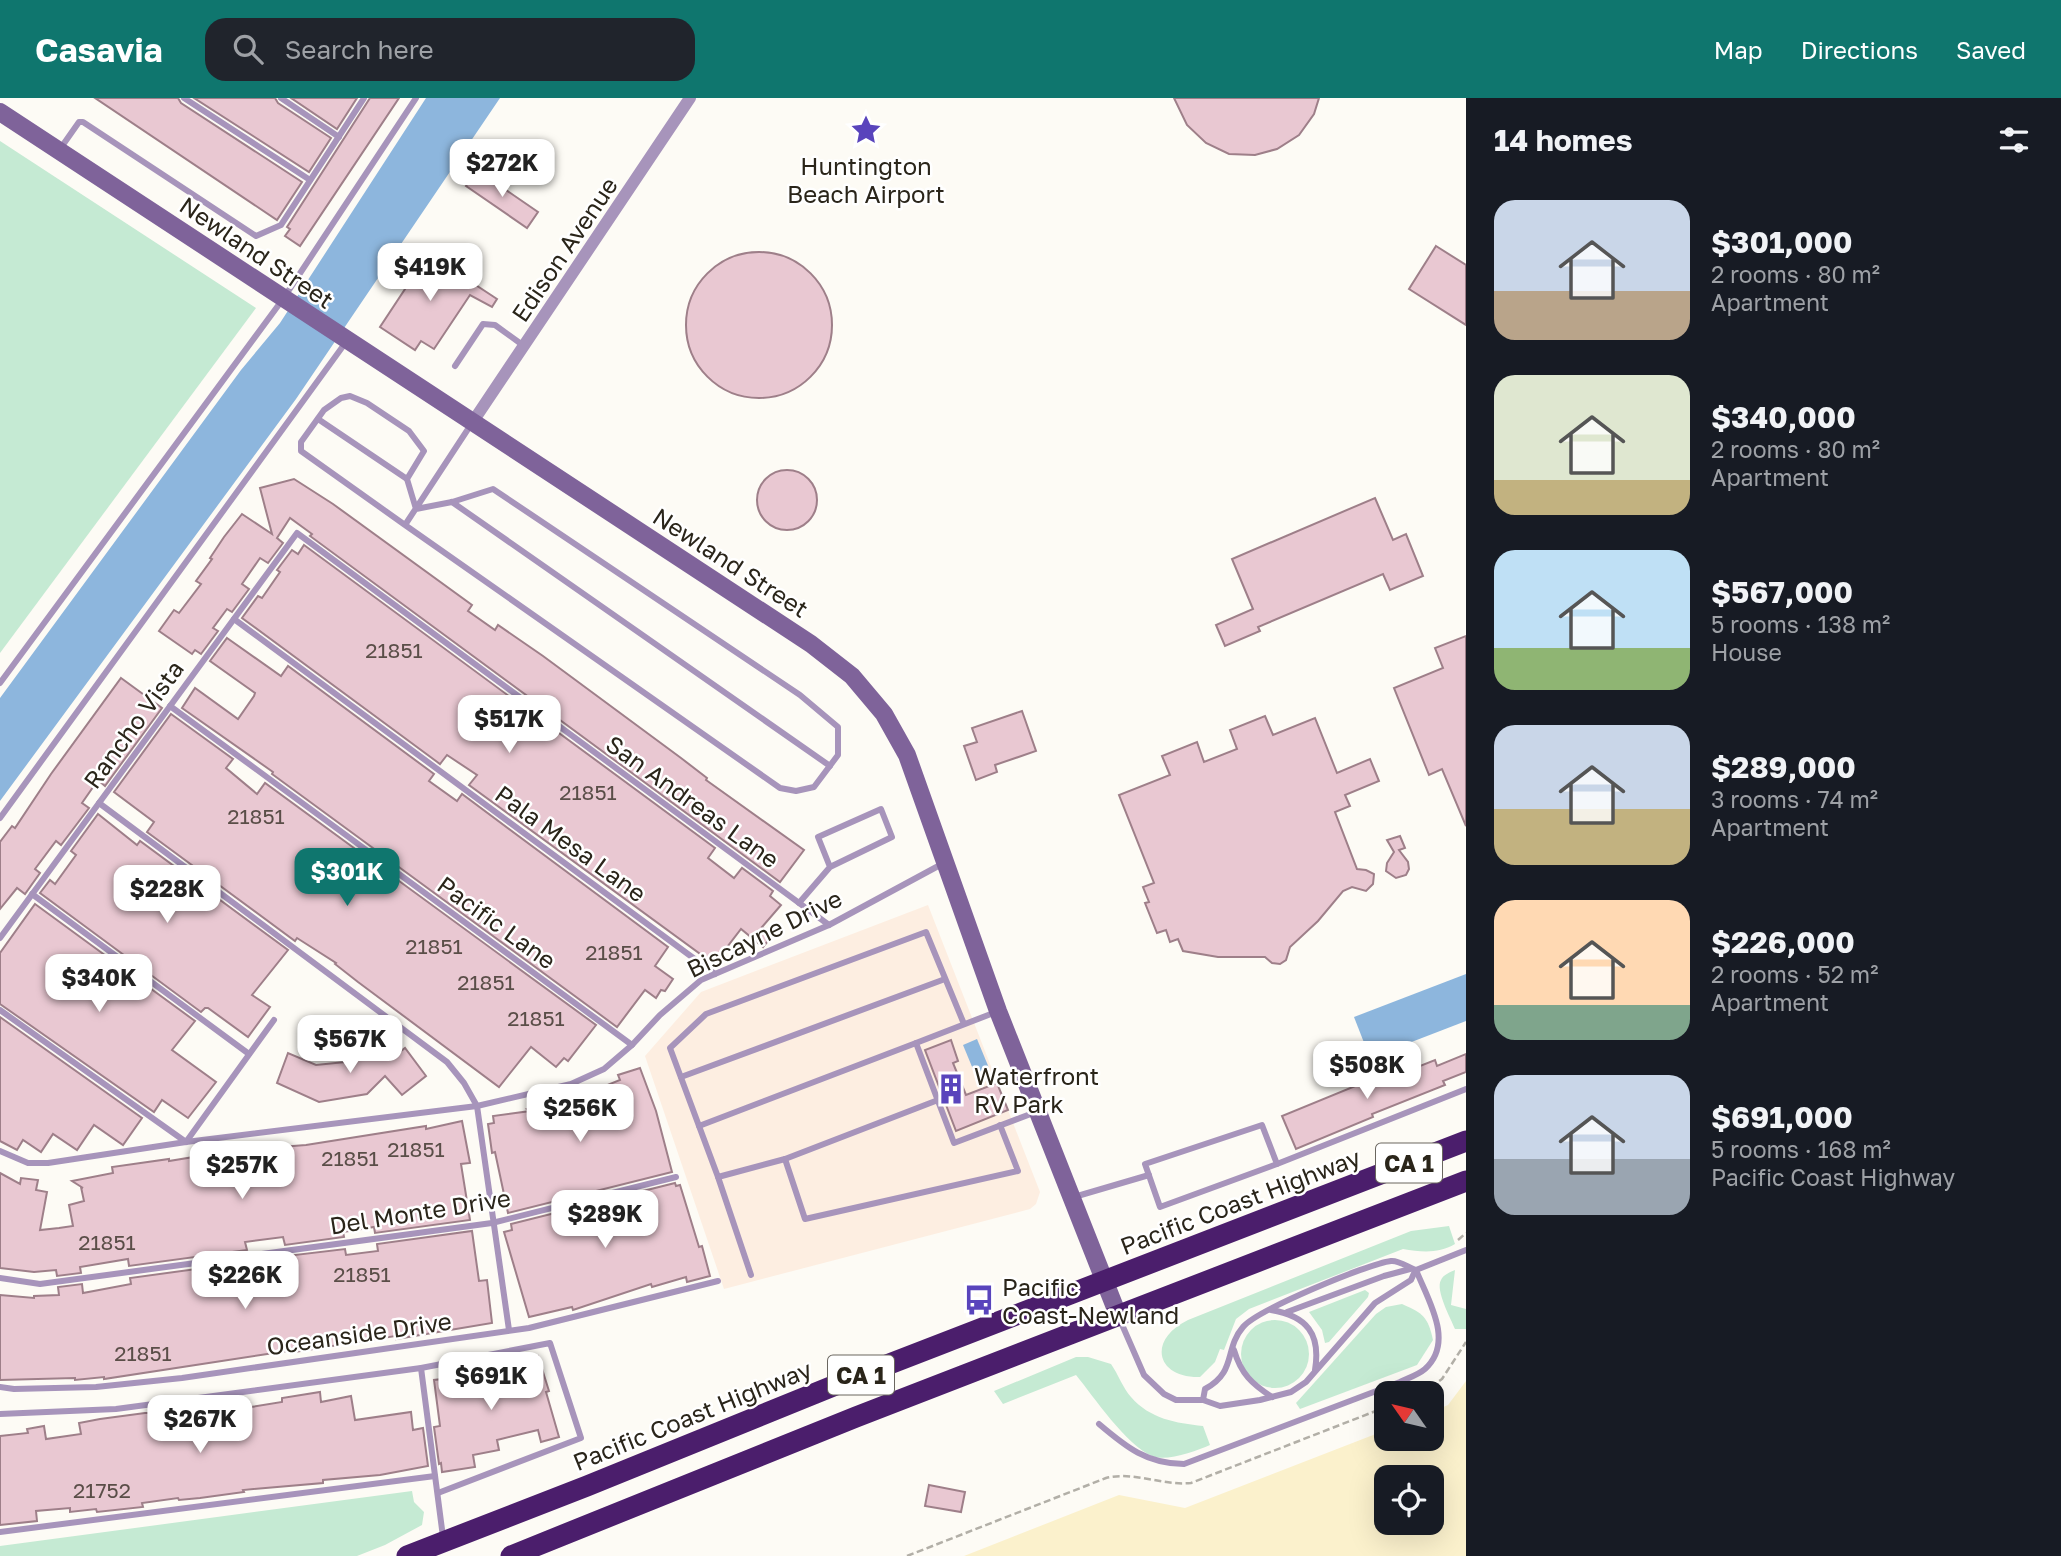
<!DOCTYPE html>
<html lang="en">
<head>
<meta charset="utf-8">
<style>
	:root { --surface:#171b24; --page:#20242c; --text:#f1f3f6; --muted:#9ea1a6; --accent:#0f766e }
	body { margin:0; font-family:"Golos Text",sans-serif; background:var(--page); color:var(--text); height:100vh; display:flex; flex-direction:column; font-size:26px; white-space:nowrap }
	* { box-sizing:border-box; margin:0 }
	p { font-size:23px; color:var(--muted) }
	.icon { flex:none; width:38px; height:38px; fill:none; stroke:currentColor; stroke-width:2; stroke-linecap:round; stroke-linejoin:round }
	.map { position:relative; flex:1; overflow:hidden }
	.drawer { display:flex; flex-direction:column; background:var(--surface); width:595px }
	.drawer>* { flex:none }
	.needle { width:46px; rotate:304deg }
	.fabs { position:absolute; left:1374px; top:1283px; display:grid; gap:14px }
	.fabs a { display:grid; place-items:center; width:70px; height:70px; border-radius:14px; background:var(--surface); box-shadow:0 7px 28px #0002; font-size:35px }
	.price { position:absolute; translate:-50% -60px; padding:0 16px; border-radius:14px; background:#fff; color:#222; font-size:23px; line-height:46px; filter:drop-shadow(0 2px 4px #0008) }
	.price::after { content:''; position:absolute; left:50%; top:42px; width:21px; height:16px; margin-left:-10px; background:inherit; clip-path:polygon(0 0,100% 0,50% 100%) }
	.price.selected { background:var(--accent); color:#fff }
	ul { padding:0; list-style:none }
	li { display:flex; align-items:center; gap:21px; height:175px; padding:0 28px }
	li span { display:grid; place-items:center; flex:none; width:196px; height:140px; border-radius:21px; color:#555 }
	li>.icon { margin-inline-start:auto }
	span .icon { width:84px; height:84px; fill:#fffc; stroke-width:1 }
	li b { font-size:30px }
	h2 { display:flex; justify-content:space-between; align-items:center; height:84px; padding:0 28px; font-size:30px }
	header { display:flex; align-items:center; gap:42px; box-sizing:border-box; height:98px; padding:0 35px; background:var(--accent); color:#fff }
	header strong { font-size:33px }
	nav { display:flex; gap:38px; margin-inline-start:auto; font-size:24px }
	.search { width:490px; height:63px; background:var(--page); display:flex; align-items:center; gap:18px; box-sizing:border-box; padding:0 24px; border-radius:21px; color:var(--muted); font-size:26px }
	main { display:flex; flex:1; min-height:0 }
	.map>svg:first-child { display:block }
	.commercial { fill:#fdeee1 }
	.green { fill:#c5ead3 }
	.sand { fill:#fbf1cc; fill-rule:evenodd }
	.water { fill:#8db6dd }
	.building { fill:#e9c8d2; stroke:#9e7f89; stroke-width:2 }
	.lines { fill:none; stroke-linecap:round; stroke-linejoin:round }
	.path { stroke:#b2afa7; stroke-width:2.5; stroke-dasharray:7 3.5; stroke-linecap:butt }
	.lane { stroke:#a794bb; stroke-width:6 }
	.street { stroke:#a794bb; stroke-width:12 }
	.secondary { stroke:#7f639a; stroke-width:18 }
	.highway { stroke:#4b1e6c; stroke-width:21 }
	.labels { text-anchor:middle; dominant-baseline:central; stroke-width:5; stroke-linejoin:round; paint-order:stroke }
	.number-label { font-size:21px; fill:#5a4e48 }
	.shield { fill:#fff; stroke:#6a665f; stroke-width:2 }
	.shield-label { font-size:23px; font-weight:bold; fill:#2a251a }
	.poi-label { font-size:24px; fill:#2a251a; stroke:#fff; text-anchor:start }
	.street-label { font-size:24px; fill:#2a251a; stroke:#fff }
</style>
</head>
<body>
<header>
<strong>Casavia</strong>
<div class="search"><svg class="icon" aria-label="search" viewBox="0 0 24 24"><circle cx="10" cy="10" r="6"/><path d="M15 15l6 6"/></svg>Search here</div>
<nav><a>Map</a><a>Directions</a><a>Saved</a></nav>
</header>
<main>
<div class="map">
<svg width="1466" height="1458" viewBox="0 0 1466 1458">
	<rect width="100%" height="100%" fill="#fdfbf5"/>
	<polygon class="commercial" points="928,807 1040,1094 1036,1106 1030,1111 724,1191 645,958 701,894"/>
	<g class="green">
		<polygon points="0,43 256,210 0,555"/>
		<path d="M1449,1128L1455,1146C1438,1156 1421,1154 1403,1151L1249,1211L1236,1221L1224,1252L1220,1251L1215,1264L1200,1279C1156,1280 1147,1242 1188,1222L1411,1133Z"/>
		<path d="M1455,1172L1451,1207L1466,1211V1231H1455C1451,1221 1435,1192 1441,1182C1443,1177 1450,1174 1455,1172Z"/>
		<polygon points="1365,1192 1369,1195 1368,1199 1329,1244 1325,1245 1322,1232 1309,1214"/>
		<path d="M1402,1206C1423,1215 1428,1219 1433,1242L1417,1267L1300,1311L1296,1305L1376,1216L1386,1209Z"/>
		<circle cx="1275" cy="1256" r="34"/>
		<path d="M1076,1259H1088L1111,1266C1118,1276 1123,1290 1131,1299C1150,1321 1176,1325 1203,1328L1210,1347C1196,1353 1166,1364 1152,1358C1126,1347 1094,1299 1076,1277L1003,1306L994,1293Z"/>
		<polygon points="412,1393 414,1404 424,1414 422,1427 385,1447 357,1458 0,1458 0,1448"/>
	</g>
	<path class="sand" d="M1466,1283V1458H964L1119,1397L1185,1410L1386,1332V1340H1432V1314L1448,1307ZM1386,1379H1432V1424H1386Z"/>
	<g class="water">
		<polygon points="426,0 500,0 296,301 0,703 0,600 241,272 280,225"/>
		<polygon points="1466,876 1466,923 1370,960 1354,919"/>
		<polygon points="350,936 353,957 317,963 314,941"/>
		<polygon points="977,941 989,970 975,976 963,947"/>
	</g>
	<g class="building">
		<polygon points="95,0 178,0 181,5 302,84 277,122"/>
		<polygon points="194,0 275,0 278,5 331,40 309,74"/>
		<polygon points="291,0 357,0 337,31"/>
		<polygon points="370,0 399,0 300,148 285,138 290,131 287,129"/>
		<polygon points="1174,0 1319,0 1314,16 1299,37 1277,51 1255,57 1229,56 1206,45 1187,27"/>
		<polygon points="477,72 538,114 527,130 466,88"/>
		<polygon points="1436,148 1466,167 1466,227 1409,191"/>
		<polygon points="424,153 497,201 492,209 470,197 434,251 421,243 415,252 380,229 407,188 402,185"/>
		<circle cx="759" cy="227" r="73"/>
		<circle cx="787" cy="402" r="30"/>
		<polygon points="294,381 333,406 472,507 468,513 495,532 498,527 543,558 681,660 707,680 706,682 804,752 780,784 310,438 312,436 290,420 277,440 283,445 268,465 260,460 242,486 249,491 232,514 227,511 213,530 218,533 201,556 195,552 192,556 159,533 174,512 179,515 201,486 196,483 212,461 210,460 224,439 242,416 272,436 260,390"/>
		<polygon points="1375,400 1393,442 1406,436 1423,478 1390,492 1383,476 1258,529 1260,533 1225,548 1216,527 1253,511 1232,461"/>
		<polygon points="304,447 715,750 708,760 734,780 742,770 773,793 770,798 781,807 762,829 772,838 763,849 741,831 714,866 469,687 477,677 447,657 440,666 242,520 258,498 262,500 280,474 277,472 292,452 298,456"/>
		<polygon points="1466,538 1466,728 1442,671 1429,677 1394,590 1443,570 1435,550"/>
		<polygon points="227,540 281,578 288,568 434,676 429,683 457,703 462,696 668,849 655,868 673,881 665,893 661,892 656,900 645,892 617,929 272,676 273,674 182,610 195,590 238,621 254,598 255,595 210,563"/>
		<polygon points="121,580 162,610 105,688 98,682 82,705 89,710 61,747 56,743 35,771 40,775 25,796 17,790 0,811 0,744 12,728 15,730 51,676"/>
		<polygon points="1022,613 1036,653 995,667 997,674 976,682 964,648 977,644 972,630"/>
		<polygon points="171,616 233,661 226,670 257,696 265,685 596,927 568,963 564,960 556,969 531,949 499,989 358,884 335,866 336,865 297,840 295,843 147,734 154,724 114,694"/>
		<polygon points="1265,618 1273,637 1315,620 1337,675 1370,661 1379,683 1345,697 1350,708 1335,714 1357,771 1366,772 1374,776 1373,786 1366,793 1352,789 1343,793 1318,823 1290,849 1286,862 1280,866 1272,865 1265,859 1218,859 1183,853 1178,841 1170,844 1166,832 1157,835 1145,805 1149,804 1143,789 1154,785 1119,697 1170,677 1162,658 1197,644 1204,664 1237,651 1230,632"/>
		<polygon points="98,716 137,747 140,743 288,852 252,897 270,909 248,939 208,910 205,910 201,914 40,795 50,782 55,786 76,757 71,753"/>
		<polygon points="1400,738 1405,750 1399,752 1408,764 1409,771 1406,777 1396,780 1386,773 1387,765 1394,754 1387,742"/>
		<polygon points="35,806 195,923 172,952 216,984 188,1020 162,1002 154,1014 0,906 0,855"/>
		<polygon points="0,919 142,1020 123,1047 94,1027 77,1052 53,1036 41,1054 23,1042 17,1052 0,1043"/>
		<polygon points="951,942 958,963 953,965 966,997 997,985 1008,1012 956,1033 925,952"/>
		<polygon points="378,944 392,960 405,950 426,978 402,997 385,978 367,996 319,1004 277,985 288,955 316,967 355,963"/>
		<polygon points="1466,956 1466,974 1443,983 1445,987 1372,1016 1373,1019 1296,1051 1282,1018 1360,986 1362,991 1435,962 1437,968"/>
		<polygon points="640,970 656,1013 672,1074 508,1115 495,1054 492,1055 488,1026 494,1025 493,1018 530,1013 527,1011 577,995 578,999 620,982 618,977"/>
		<polygon points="462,1023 470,1065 461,1066 470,1122 375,1135 374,1129 343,1134 344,1139 285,1147 283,1139 245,1144 247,1152 129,1168 128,1161 80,1169 81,1175 57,1178 56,1172 34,1174 0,1170 0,1075 20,1086 21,1080 38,1082 36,1092 47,1094 40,1132 59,1130 73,1128 69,1107 84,1103 81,1089 83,1090 72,1083 113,1075 112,1069 169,1061 169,1063 230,1053 306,1047 426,1028 426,1031"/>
		<polygon points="675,1085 676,1088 680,1087 699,1149 702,1148 710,1178 687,1184 686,1179 652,1189 651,1186 573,1212 572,1209 529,1219 504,1134 512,1132 511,1126"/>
		<polygon points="472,1133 479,1183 487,1182 492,1225 396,1241 395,1238 294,1254 294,1252 104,1281 104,1279 75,1282 75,1280 0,1282 0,1197 34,1200 34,1198 59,1197 58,1189 82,1186 83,1195 131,1186 130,1180 248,1164 249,1169 287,1164 286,1158 345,1151 346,1157 378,1153 377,1146"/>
		<polygon points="538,1258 549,1293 546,1294 559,1339 541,1344 538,1332 497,1342 499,1352 473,1357 475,1369 442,1374 441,1365 439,1366 434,1329 440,1328 434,1282 460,1279 460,1282 489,1277 487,1269 506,1264 507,1268"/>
		<polygon points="320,1294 321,1304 351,1298 355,1322 411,1314 413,1332 423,1330 428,1368 380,1377 323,1382 323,1385 243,1392 244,1394 200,1400 179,1402 178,1400 142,1405 143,1409 97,1414 96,1411 70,1414 70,1410 36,1413 37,1423 0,1427 0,1338 28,1335 27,1331 44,1328 46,1341 81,1336 79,1325 100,1321 145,1315 168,1315 216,1306 217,1309 250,1305 251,1309 282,1304 282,1300"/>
		<polygon points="929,1387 965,1394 961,1414 925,1408"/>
	</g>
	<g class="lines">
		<g class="path">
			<polyline points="1458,1142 1466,1135"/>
			<polyline points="1422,1295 1442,1281 1466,1244"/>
			<path d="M907,1458L1106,1380C1134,1373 1163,1388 1191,1385L1386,1309"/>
		</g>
		<g class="lane">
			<polyline points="184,0 310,82"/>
			<polyline points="281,0 339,39"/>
			<polyline points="60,51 79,24 83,24 256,138 281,127 364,0"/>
			<polyline points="455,268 483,226 495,227 524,248"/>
			<polyline points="318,321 407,381"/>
			<polyline points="452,404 830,668"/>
			<polyline points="405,427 301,353 301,344 324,312 341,300 350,298 367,305 409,333 424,353 407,381 416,411 452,404 493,391 800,597 838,629 838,657 814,689 796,693 780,690 405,427 472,325"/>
			<polyline points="234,521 715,876"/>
			<polyline points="0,585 283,201 416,0"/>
			<polyline points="170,608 632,947"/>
			<polyline points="99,705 447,964 464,985 477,1008 509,1232"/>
			<polyline points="0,720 346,244"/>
			<polyline points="32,796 249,956"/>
			<polyline points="799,805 830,769 892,739 881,711 818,739 830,769"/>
			<polyline points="0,840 297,435 829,827"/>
			<polyline points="0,912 186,1044 274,922"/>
			<polyline points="996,914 916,945 954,1045 1036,1014"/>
			<polyline points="964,926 926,834 706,916 670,950 718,1079 785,1061 805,1121 1018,1073 1000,1027"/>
			<polyline points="681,979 945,881"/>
			<polygon points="1262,1027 1277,1066 1160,1109 1145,1066"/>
			<polyline points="699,1028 916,945"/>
			<polyline points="0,1053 28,1065 48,1065 186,1044 477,1008 571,986 604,971 632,947 660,917 701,882 829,827 942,766"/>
			<polyline points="785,1061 938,1002"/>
			<polyline points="1277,1066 1466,991"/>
			<polyline points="718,1079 751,1177"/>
			<polyline points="1074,1099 1149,1077"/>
			<polyline points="0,1180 40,1186 492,1125 676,1079"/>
			<path d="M1271,1212C1307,1218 1321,1236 1315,1272"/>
			<polyline points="1287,1214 1384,1178 1410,1171"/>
			<polyline points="1120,1222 1144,1277 1164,1296 1176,1302 1203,1302 1220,1308 1260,1302 1291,1294 1306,1284 1375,1205 1411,1182 1415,1173"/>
			<path d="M1234,1252C1241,1276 1252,1286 1272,1299"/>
			<polyline points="421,1270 443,1439"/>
			<polyline points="0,1289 14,1291 96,1289 182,1280 529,1230 718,1183"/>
			<path d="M1203,1302L1205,1291C1237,1274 1224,1251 1243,1229C1257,1212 1367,1166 1391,1163C1398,1162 1408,1169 1416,1172L1466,1152"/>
			<polyline points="0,1316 116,1311 421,1270 550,1245 581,1340 438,1395"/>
			<path d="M1099,1326C1126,1349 1147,1366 1184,1366L1400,1284C1408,1280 1418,1277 1425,1271C1455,1244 1428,1202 1416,1172"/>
			<polyline points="0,1434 435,1378"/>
		</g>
		<polyline class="street" points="472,325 690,0"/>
		<polyline class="secondary" points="0,14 811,546 852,578 884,616 907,657 998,913 1118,1217"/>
		<g class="highway">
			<polyline points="407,1458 587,1388 848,1282 1466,1043"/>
			<polyline points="511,1458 856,1319 1466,1083"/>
		</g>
	</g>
	<defs>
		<g id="sight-bare" transform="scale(2.415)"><path d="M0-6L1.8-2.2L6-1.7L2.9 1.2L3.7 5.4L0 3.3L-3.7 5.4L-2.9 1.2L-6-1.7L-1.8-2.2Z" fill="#5944bc" stroke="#fff" stroke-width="2.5" paint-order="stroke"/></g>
		<g id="building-bare" transform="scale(2.415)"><path d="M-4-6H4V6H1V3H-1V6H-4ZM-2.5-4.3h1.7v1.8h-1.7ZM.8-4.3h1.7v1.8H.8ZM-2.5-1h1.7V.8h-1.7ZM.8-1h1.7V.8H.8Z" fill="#5944bc" stroke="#fff" stroke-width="2.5" paint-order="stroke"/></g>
		<g id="bus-bare" transform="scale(2.415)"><path d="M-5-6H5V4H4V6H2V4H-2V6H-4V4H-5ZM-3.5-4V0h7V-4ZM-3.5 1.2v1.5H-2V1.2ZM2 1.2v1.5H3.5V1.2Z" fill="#5944bc" stroke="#fff" stroke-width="2.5" paint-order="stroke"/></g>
	</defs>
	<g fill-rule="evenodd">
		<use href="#sight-bare" x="866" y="32"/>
		<use href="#building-bare" x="951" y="991"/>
		<use href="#bus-bare" x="979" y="1202"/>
	</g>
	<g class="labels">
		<g class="number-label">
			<text x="394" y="552">21851</text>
			<text x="588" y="694">21851</text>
			<text x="256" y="718">21851</text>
			<text x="434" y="848">21851</text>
			<text x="614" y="854">21851</text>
			<text x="486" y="884">21851</text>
			<text x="536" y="920">21851</text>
			<text x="416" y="1051">21851</text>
			<text x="350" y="1060">21851</text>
			<text x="107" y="1144">21851</text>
			<text x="362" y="1176">21851</text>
			<text x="143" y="1255">21851</text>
			<text x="102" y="1392">21752</text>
		</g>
		<g class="shield">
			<rect x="1376" y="1045.5" width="66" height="39" rx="5"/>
			<rect x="828" y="1257.5" width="66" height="39" rx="5"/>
		</g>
		<g class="shield-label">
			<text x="1409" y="1065">CA 1</text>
			<text x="861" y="1277">CA 1</text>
		</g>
		<g class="poi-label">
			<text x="866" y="67" text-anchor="middle">Huntington<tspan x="866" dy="28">Beach Airport</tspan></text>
			<text x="974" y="977">Waterfront<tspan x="974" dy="28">RV Park</tspan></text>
			<text x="1002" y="1188">Pacific<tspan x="1002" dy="28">Coast-Newland</tspan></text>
		</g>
		<g class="street-label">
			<text transform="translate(564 151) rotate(-56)">Edison Avenue</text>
			<text transform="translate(257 154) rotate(34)">Newland Street</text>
			<text transform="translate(731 464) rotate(33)">Newland Street</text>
			<text transform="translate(133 626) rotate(-54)">Rancho Vista</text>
			<text transform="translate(693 703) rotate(36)">San Andreas Lane</text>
			<text transform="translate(571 745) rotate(36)">Pala Mesa Lane</text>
			<text transform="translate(497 824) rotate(36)">Pacific Lane</text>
			<text transform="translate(764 835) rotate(-26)">Biscayne Drive</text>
			<text transform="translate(1240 1103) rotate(-21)">Pacific Coast Highway</text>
			<text transform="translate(420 1113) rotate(-9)">Del Monte Drive</text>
			<text transform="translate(359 1235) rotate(-8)">Oceanside Drive</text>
			<text transform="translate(692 1317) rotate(-22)">Pacific Coast Highway</text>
		</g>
	</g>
</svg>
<div class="fabs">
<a><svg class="needle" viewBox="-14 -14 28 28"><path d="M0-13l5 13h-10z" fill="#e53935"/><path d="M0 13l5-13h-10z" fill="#9ea1a6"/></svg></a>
<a><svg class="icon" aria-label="locate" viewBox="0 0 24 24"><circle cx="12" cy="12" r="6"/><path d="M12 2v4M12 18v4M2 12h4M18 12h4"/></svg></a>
</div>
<b class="price" style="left:502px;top:101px">$272K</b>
<b class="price" style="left:430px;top:205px">$419K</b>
<b class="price" style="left:509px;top:657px">$517K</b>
<b class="price selected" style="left:347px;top:810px">$301K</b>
<b class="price" style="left:167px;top:827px">$228K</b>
<b class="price" style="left:99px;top:916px">$340K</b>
<b class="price" style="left:350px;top:977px">$567K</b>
<b class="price" style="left:1367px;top:1003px">$508K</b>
<b class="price" style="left:580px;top:1046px">$256K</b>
<b class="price" style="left:242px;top:1103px">$257K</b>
<b class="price" style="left:605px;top:1152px">$289K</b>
<b class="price" style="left:245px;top:1213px">$226K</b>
<b class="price" style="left:491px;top:1314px">$691K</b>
<b class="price" style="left:200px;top:1357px">$267K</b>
</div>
<section class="drawer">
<h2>14 homes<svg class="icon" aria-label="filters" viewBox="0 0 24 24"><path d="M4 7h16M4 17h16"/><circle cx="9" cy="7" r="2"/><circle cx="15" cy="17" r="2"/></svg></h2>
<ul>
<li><span style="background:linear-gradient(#c9d6e8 65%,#b9a48a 0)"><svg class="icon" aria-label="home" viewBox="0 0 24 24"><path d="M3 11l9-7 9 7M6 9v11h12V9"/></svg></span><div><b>$301,000</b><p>2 rooms · 80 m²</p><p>Apartment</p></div></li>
<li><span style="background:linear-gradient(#dfe7d0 75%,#c2b280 0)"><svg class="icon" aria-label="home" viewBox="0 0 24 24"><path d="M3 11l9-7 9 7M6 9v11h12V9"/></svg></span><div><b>$340,000</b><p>2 rooms · 80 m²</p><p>Apartment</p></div></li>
<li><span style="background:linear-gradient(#bfe0f5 70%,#8fb573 0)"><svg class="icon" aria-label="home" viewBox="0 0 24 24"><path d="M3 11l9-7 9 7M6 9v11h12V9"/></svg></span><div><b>$567,000</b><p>5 rooms · 138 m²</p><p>House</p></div></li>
<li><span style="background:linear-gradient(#c9d6e8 60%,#c2b280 0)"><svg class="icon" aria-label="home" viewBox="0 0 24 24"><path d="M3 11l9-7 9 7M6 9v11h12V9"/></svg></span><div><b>$289,000</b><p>3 rooms · 74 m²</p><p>Apartment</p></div></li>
<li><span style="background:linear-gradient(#ffd9b3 75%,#7fa58c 0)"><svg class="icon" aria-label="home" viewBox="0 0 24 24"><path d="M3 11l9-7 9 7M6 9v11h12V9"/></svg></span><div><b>$226,000</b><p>2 rooms · 52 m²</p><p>Apartment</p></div></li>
<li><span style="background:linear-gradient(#c9d6e8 60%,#9aa5b1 0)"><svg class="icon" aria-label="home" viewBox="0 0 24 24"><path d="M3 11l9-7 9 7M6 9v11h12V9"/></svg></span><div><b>$691,000</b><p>5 rooms · 168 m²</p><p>Pacific Coast Highway</p></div></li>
</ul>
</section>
</main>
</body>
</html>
